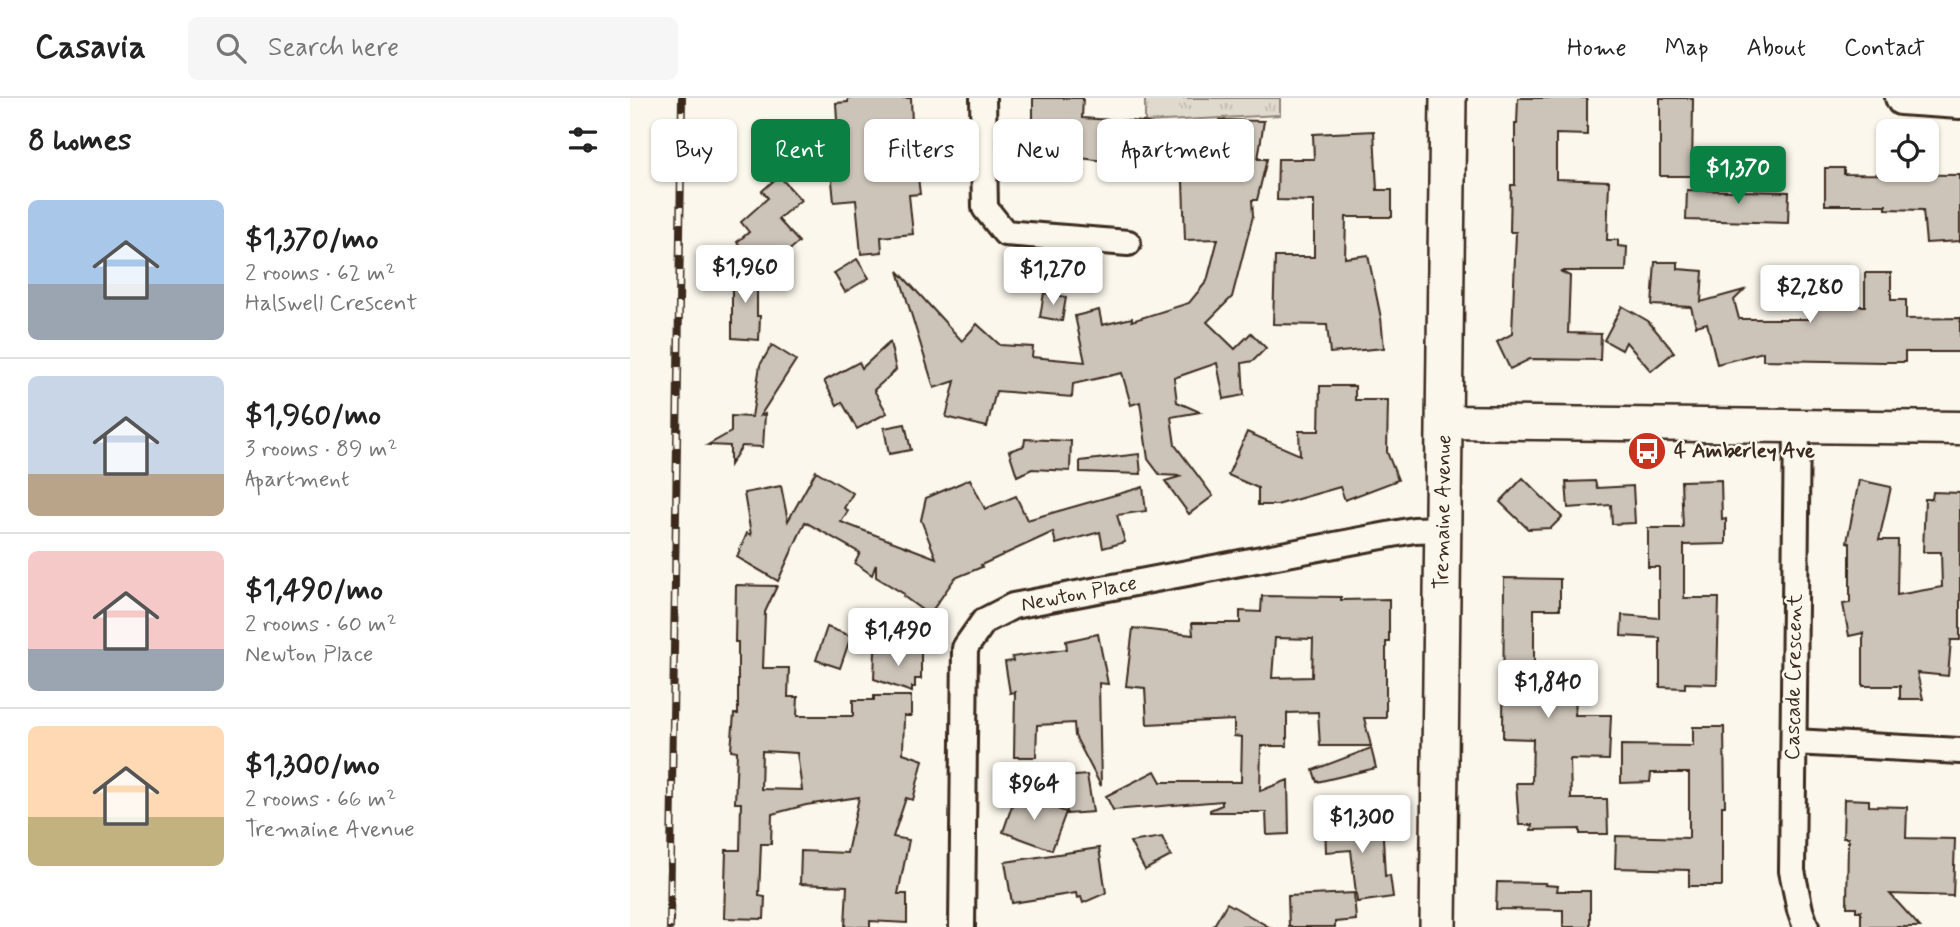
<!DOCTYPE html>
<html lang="en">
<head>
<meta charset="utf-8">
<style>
	:root { --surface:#fff; --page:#f6f6f6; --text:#222; --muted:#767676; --line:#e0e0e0; --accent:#0b8043 }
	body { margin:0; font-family:Mynerve,sans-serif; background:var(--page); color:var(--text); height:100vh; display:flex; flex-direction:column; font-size:26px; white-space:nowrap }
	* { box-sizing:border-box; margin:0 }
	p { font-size:23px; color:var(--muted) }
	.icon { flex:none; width:38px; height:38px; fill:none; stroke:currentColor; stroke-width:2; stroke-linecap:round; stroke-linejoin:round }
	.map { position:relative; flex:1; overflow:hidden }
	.sheet { display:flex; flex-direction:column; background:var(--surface); width:630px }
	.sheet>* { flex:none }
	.banner { position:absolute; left:21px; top:21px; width:665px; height:63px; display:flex; gap:14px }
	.controls { position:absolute; left:1246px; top:21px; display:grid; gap:14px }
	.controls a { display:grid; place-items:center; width:63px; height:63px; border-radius:10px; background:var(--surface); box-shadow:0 2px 5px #0004; font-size:35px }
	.price { position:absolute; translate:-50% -60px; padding:0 16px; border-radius:7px; background:#fff; color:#222; font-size:23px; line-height:46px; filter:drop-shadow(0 2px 4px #0008) }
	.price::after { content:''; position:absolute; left:50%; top:42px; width:21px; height:16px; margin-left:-10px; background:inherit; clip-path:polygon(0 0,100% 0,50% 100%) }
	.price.selected { background:var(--accent); color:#fff }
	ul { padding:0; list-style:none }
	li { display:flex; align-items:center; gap:21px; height:175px; padding:0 28px }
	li+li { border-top:2px solid var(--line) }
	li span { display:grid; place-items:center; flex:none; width:196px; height:140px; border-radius:10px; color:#555 }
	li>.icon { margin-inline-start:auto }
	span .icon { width:84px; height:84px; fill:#fffc; stroke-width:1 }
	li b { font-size:30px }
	h2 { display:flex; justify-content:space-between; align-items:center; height:84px; padding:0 28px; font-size:30px }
	.pill { padding:0 24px; border-radius:10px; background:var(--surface); box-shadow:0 2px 5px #0004; font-size:24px; line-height:63px }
	.pill.selected { background:var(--accent); color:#fff }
	header { display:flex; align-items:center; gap:42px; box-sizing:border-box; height:98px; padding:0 35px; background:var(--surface); border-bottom:2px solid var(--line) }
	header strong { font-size:33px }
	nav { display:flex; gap:38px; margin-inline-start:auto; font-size:24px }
	.search { width:490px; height:63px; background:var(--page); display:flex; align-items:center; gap:18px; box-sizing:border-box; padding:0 24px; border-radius:10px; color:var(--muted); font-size:26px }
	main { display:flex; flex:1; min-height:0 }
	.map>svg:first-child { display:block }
	.grass { fill:url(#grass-tufts); stroke:#8d8276; stroke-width:2 }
	.building { fill:#ccc4b9; stroke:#3b2a1e; stroke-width:2; fill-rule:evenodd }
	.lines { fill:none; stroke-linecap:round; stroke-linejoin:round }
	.minor-casing { stroke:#3b2a1e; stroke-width:30 }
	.tertiary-casing { stroke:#3b2a1e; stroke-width:37 }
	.secondary-casing { stroke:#3b2a1e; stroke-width:40 }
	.minor { stroke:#fbf7ec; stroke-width:24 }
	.tertiary { stroke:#fbf7ec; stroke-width:32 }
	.secondary { stroke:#fbf7ec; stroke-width:35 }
	.rail-casing { stroke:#3b2a1e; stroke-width:8 }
	.rail { stroke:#fbf7ec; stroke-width:5; stroke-dasharray:16; stroke-linecap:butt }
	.labels { text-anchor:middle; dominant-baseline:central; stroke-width:5; stroke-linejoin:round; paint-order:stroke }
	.poi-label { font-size:21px; font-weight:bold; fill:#3b2a1e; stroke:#fbf7ec; text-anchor:start }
	.street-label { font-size:21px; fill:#3b2a1e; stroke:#fbf7ec }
</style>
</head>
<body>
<header>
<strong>Casavia</strong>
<div class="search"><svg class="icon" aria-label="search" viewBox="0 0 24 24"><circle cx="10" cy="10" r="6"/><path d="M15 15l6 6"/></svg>Search here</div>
<nav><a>Home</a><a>Map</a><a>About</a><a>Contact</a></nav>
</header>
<main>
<section class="sheet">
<h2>8 homes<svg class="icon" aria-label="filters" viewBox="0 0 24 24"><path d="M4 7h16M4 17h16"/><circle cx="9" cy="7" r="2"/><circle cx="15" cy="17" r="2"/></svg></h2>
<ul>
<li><span style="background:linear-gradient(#a9c7e8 60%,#9aa5b1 0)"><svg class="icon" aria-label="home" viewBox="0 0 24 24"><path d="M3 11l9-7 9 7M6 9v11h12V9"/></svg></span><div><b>$1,370/mo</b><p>2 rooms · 62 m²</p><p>Halswell Crescent</p></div></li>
<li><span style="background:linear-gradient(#c9d6e8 70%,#b9a48a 0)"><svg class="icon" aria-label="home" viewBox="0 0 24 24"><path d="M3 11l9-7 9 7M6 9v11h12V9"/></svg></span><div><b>$1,960/mo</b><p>3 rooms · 89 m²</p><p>Apartment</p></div></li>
<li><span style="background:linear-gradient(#f6c9c9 70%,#9aa5b1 0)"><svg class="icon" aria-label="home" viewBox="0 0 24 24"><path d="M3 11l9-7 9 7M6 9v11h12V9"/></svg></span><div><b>$1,490/mo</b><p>2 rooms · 60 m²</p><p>Newton Place</p></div></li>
<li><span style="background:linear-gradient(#ffd9b3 65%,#c2b280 0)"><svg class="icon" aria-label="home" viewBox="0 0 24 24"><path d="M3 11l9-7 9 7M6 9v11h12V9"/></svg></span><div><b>$1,300/mo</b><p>2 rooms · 66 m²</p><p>Tremaine Avenue</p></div></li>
</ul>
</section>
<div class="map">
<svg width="1330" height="829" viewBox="0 0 1330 829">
	<defs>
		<pattern id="grass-tufts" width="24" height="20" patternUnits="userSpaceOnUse" patternTransform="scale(1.75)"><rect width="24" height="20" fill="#dfd9ce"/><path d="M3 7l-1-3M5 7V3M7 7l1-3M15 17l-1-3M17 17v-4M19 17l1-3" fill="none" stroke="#c0bab0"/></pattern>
	</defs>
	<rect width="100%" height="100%" fill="#fbf7ec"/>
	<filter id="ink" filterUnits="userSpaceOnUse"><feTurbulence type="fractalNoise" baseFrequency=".0143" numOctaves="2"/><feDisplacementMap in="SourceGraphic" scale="14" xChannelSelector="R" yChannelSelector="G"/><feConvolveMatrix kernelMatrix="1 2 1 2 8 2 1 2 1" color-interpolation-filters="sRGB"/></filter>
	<g filter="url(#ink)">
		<polygon class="grass" points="515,0 650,0 650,17 515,24"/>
		<g class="building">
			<polygon points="218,0 281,0 283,53 285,53 290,96 279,97 283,136 251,139 252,154 231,156 226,102 204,104 198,40 208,39 206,5 218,4"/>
			<polygon points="403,0 453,0 452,20 514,24 589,47 590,22 634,23 628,61 637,61 627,102 622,102 623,118 602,199 577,224 605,251 621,235 636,250 623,263 612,265 614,297 594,301 587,265 544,280 547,304 570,314 541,319 545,347 583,398 559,416 535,383 552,378 530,377 518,361 510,304 501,307 492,275 443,286 442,299 366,293 357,329 316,319 325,283 304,290 268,173 332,243 347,226 370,247 403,249 402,259 455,264 445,218 469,212 472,227 502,220 502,223 559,205 577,183 588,141 555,142 553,83 498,66 394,53 398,23 403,23"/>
			<polygon points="888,0 957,0 957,37 926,36 926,81 979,83 977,142 988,142 988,148 997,149 996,173 930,173 940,178 938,235 971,236 970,262 900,261 880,271 867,244 882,236 886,134 880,134 881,87 885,87 885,26 887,26"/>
			<polygon points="1030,0 1063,0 1062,78 1030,78"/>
			<polygon points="744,33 747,92 762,92 762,119 716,119 715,160 738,157 751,220 754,250 700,255 697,227 643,226 645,159 684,159 684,103 647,102 648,61 684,61 683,36"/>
			<polygon points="1195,70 1214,70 1214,76 1330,77 1330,143 1296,145 1293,112 1256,111 1256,107 1195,107"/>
			<polygon points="149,78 171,102 148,121 169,144 134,174 107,144 119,134 111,124 138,100 132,93"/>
			<polygon points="1057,92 1159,94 1158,125 1056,122"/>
			<polygon points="227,161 239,180 215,194 204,175"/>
			<polygon points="1025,164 1048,164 1048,171 1073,173 1071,204 1114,192 1104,202 1109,221 1181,221 1181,208 1235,208 1235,175 1261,175 1261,202 1276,202 1276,221 1330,220 1330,254 1275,254 1275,264 1254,264 1133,262 1133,254 1087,266 1077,225 1066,228 1061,209 1022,207"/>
			<polygon points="102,172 127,172 127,218 130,218 129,242 102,240"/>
			<polygon points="414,195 436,199 432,223 410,219"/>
			<polygon points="992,208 1018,223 1044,254 1021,273 996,244 992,252 974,242"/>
			<polygon points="260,244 266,272 244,292 257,315 227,331 212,304 207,307 194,283 229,264 232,270"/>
			<polygon points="142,247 166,262 130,318 135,316 133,349 112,348 100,367 100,348 78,347 101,334 101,318 122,319 130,267"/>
			<polygon points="690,288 725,288 725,302 758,302 757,354 768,382 715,402 710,389 647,407 628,407 628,390 598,377 617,334 670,357 669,333 689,333"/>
			<polygon points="275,326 281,352 259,356 254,330"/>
			<polygon points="395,341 441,343 440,373 402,371 387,378 379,353 394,348"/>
			<polygon points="509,356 511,376 450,374 450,363"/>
			<polygon points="186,373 223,395 214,410 218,413 211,424 306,460 291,422 296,400 340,381 355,411 386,398 397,422 513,389 516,413 487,417 495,444 473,450 470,434 426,446 423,434 351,467 352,469 325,480 299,517 273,498 274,496 246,479 246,466 242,477 225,465 230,455 175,424 148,483 107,459 117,435 121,437 114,395 151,388 158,423"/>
			<polygon points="893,380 932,419 921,430 898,431 870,404"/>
			<polygon points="1091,382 1092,422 1096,421 1096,446 1054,447 1054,500 1089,500 1087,586 1055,585 1055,590 1030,589 1030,540 991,538 992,517 1029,520 1029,469 1018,469 1018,430 1053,430 1051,383"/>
			<polygon points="1229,382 1261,389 1249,442 1268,442 1267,497 1312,489 1311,454 1293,454 1295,401 1302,401 1303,394 1330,395 1330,542 1321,542 1318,578 1287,575 1293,601 1270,601 1270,588 1233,588 1233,535 1219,538 1213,506 1220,505 1220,445 1217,444"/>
			<polygon points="965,383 967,390 1003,388 1005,425 982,426 981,407 938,410 936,384"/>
			<polygon points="874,480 930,481 930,511 904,511 904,579 947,581 945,617 981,617 979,662 940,661 941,701 977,701 978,736 950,736 950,731 901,732 902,727 889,727 886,685 902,685 903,641 873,640"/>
			<path d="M106,487L147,488L135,514L133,570H159L158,599H168L167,618H223V602H244V598H281V618H274L273,655L293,662L283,702L276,700L263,739L279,742L268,796H277V825L240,823V829H215L217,788L170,786L171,753L217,755L229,699L176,707L142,716L141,746H131L129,798L135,799L134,821L94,820L96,752H110L111,705H105L107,653L101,652L104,616H108V544H105ZM132,653L167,655L172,692L131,691Z"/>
			<path d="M632,498L711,499V502L759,501V544H756V620H734L741,648H690L688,614L657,615V648H631L630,693L658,682L659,736L637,737L636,714H580V712L592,707V703L483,712L476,698L525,673L531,684H611L612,639L604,638V622L517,626L515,590L496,588L503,530L563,537L562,525H610V513L631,514ZM645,540L683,541L682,579L642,580Z"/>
			<polygon points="197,529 221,538 210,570 186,562"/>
			<polygon points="468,536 478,586 469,585 471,688 445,638 444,625 407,627 406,659 384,659 385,594 380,595 375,564 383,563 382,559 437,551 436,543"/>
			<polygon points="245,552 291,553 291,581 285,581 285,589 282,589 282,594 244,581"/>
			<polygon points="1063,629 1094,629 1095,708 1092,708 1092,788 1059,788 1059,772 985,770 986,738 1059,740 1059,675 1021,675 1020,684 991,685 991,647 1063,648"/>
			<polygon points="741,650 746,670 687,684 683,672"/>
			<polygon points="457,677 463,714 437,716 434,679"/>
			<polygon points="386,696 436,714 422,752 373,734"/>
			<polygon points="1214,701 1239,702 1239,708 1277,709 1276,740 1325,741 1323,798 1260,796 1290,829 1231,829 1231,813 1226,813 1226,809 1217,809 1218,740 1213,740"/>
			<polygon points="752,720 755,778 760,777 763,799 727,804 721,752 696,754 695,724"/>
			<polygon points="532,739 541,758 515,772 500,744"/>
			<polygon points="469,750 476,795 453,805 451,799 447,800 446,795 382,805 375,764"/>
			<polygon points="867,784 916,785 915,787 928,788 927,793 960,793 960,829 933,829 933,812 866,811"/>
			<polygon points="724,795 726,822 705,824 705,829 659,829 658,798"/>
			<polygon points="597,805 639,829 583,829"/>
		</g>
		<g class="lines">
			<g class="minor-casing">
				<g id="minor">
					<polyline points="353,0 355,110 375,135 498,145"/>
					<polyline points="1268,0 1270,4 1330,8"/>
					<polyline points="1167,327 1162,773 1170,812 1176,829"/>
					<polyline points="1164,644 1330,653"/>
					<polyline points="332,829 335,550 354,523 383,508 784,432 812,431"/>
				</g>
			</g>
			<g class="tertiary-casing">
				<polyline id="tertiary" points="814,324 1330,330"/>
			</g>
			<g class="secondary-casing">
				<polyline id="secondary" points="808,829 818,0"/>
			</g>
			<use href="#minor" class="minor"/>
			<use href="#tertiary" class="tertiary"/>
			<use href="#secondary" class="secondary"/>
			<g class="rail-casing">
				<polyline id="rail" points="40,829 52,0"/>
			</g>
			<use href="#rail" class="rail"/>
		</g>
	</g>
	<defs>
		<g id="bus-disc" transform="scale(2.0125)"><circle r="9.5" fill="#c8321e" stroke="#fbf7ec"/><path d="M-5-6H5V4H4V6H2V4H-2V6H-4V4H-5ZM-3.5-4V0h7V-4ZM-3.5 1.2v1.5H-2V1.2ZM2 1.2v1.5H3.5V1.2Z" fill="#fff"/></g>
	</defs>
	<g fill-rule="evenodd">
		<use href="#bus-disc" x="1017" y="353"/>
	</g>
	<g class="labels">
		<g class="poi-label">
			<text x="1044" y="353">4 Amberley Ave</text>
		</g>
		<g class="street-label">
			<text transform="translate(813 414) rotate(-89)">Tremaine Avenue</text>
			<text transform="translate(449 496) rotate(-11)">Newton Place</text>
			<text transform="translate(1164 579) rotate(-89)">Cascade Crescent</text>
		</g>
	</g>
</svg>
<div class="controls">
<a><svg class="icon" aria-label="locate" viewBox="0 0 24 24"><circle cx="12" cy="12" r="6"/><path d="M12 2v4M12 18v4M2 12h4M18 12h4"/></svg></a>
</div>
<b class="price selected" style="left:1108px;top:108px">$1,370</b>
<b class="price" style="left:115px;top:207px">$1,960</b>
<b class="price" style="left:423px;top:209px">$1,270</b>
<b class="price" style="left:1180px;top:227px">$2,280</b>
<b class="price" style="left:268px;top:570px">$1,490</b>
<b class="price" style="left:918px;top:622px">$1,840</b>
<b class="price" style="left:404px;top:724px">$964</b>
<b class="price" style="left:732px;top:757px">$1,300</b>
<div class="banner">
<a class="pill">Buy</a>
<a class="pill selected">Rent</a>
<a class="pill">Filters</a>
<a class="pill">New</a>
<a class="pill">Apartment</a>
</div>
</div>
</main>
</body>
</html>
